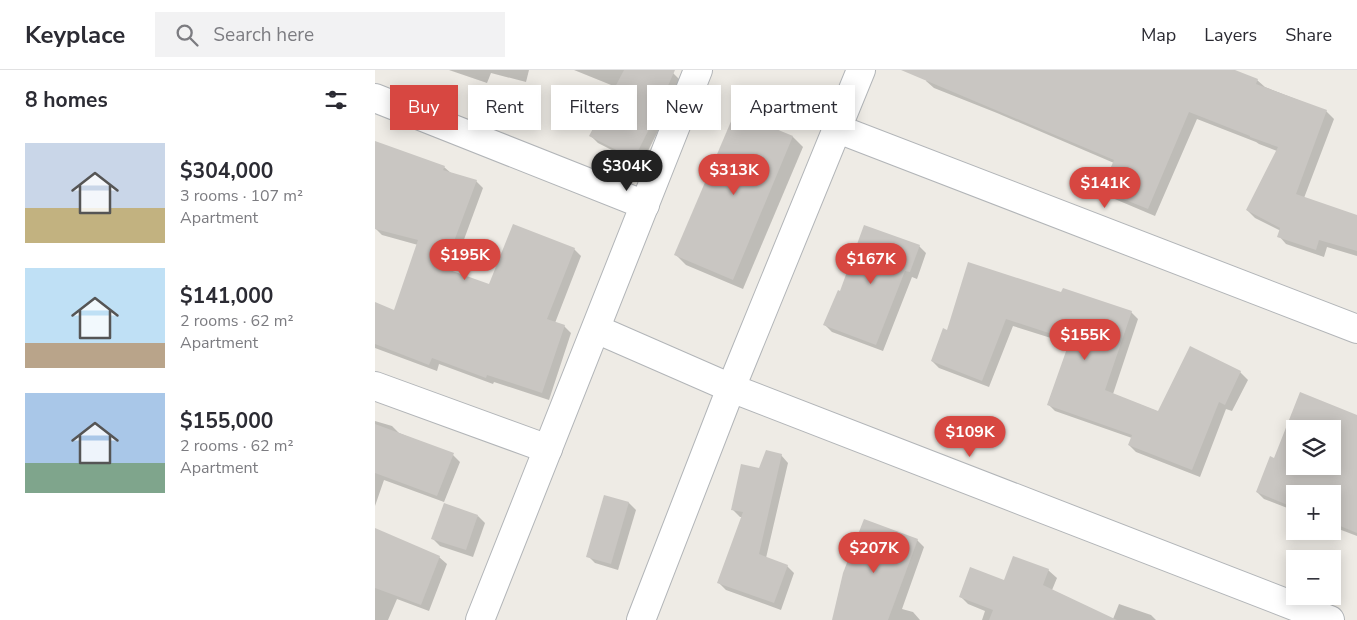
<!DOCTYPE html>
<html lang="en">
<head>
<meta charset="utf-8">
<style>
	:root { --surface:#fff; --page:#f2f2f3; --text:#2b2b33; --muted:#7c7c81; --line:#e1e1e2; --accent:#d74741 }
	body { margin:0; font-family:"Nunito Sans",sans-serif; background:var(--page); color:var(--text); height:100vh; display:flex; flex-direction:column; font-size:19px; white-space:nowrap }
	* { box-sizing:border-box; margin:0 }
	p { font-size:16px; color:var(--muted) }
	.icon { flex:none; width:28px; height:28px; fill:none; stroke:currentColor; stroke-width:2; stroke-linecap:round; stroke-linejoin:round }
	.map { position:relative; flex:1; overflow:hidden }
	.sheet { display:flex; flex-direction:column; background:var(--surface); width:375px }
	.sheet>* { flex:none }
	.banner { position:absolute; left:15px; top:15px; width:475px; height:45px; display:flex; gap:10px }
	.fabs { position:absolute; left:911px; top:350px; display:grid; gap:10px }
	.fabs a { display:grid; place-items:center; width:55px; height:55px; border-radius:0px; background:var(--surface); box-shadow:0 2px 12px #0003; font-size:25px }
	.price { position:absolute; translate:-50% -42px; padding:0 11px; border-radius:18px; background:var(--accent); color:#fff; font-size:16px; line-height:32px; filter:drop-shadow(0 1px 2px #0008) }
	.price::after { content:''; position:absolute; left:50%; top:30px; width:15px; height:11px; margin-left:-8px; background:inherit; clip-path:polygon(0 0,100% 0,50% 100%) }
	.price.on { background:#222; color:#fff }
	ul { padding:0; list-style:none }
	li { display:flex; align-items:center; gap:15px; height:125px; padding:0 25px }
	li span { display:grid; place-items:center; flex:none; width:140px; height:100px; border-radius:0px; color:#555 }
	li>.icon { margin-inline-start:auto }
	span .icon { width:60px; height:60px; fill:#fffc; stroke-width:1 }
	li b { font-size:21px }
	h2 { display:flex; justify-content:space-between; align-items:center; height:60px; padding:0 25px; font-size:21px }
	.chip { padding:0 18px; border-radius:0px; background:var(--surface); box-shadow:0 2px 12px #0003; font-size:18px; line-height:45px }
	.chip.on { background:var(--accent); color:#fff }
	header { display:flex; align-items:center; gap:30px; box-sizing:border-box; height:70px; padding:0 25px; background:var(--surface); border-bottom:1px solid var(--line) }
	header strong { font-size:24px }
	nav { display:flex; gap:28px; margin-inline-start:auto; font-size:18px }
	.search { width:350px; height:45px; background:var(--page); display:flex; align-items:center; gap:12px; box-sizing:border-box; padding:0 18px; border-radius:0px; color:var(--muted); font-size:19px }
	main { display:flex; flex:1; min-height:0 }
	.map>svg:first-child { display:block }
	.shadow { fill:#0003; fill-rule:evenodd }
	.building { fill:#c9c6c2; fill-rule:evenodd }
	.lines { fill:none; stroke-linecap:round; stroke-linejoin:round }
	.minor-casing { stroke:#b2b5b8; stroke-width:30 }
	.minor { stroke:#fff; stroke-width:28 }
</style>
</head>
<body>
<header>
<strong>Keyplace</strong>
<div class="search"><svg class="icon" aria-label="search" viewBox="0 0 24 24"><circle cx="10" cy="10" r="6"/><path d="M15 15l6 6"/></svg>Search here</div>
<nav><a>Map</a><a>Layers</a><a>Share</a></nav>
</header>
<main>
<section class="sheet">
<h2>8 homes<svg class="icon" aria-label="filters" viewBox="0 0 24 24"><path d="M4 7h16M4 17h16"/><circle cx="9" cy="7" r="2"/><circle cx="15" cy="17" r="2"/></svg></h2>
<ul>
<li><span style="background:linear-gradient(#c9d6e8 65%,#c2b280 0)"><svg class="icon" aria-label="home" viewBox="0 0 24 24"><path d="M3 11l9-7 9 7M6 9v11h12V9"/></svg></span><div><b>$304,000</b><p>3 rooms · 107 m²</p><p>Apartment</p></div></li>
<li><span style="background:linear-gradient(#bfe0f5 75%,#b9a48a 0)"><svg class="icon" aria-label="home" viewBox="0 0 24 24"><path d="M3 11l9-7 9 7M6 9v11h12V9"/></svg></span><div><b>$141,000</b><p>2 rooms · 62 m²</p><p>Apartment</p></div></li>
<li><span style="background:linear-gradient(#a9c7e8 70%,#7fa58c 0)"><svg class="icon" aria-label="home" viewBox="0 0 24 24"><path d="M3 11l9-7 9 7M6 9v11h12V9"/></svg></span><div><b>$155,000</b><p>2 rooms · 62 m²</p><p>Apartment</p></div></li>
</ul>
</section>
<div class="map">
<svg width="982" height="550" viewBox="0 0 982 550">
	<rect width="100%" height="100%" fill="#eeebe5"/>
	<g class="shadow">
		<polygon points="74,0 154,0 151,12 116,3 112,13"/>
		<polygon points="199,0 291,0 298,3 305,10 285,54 286,55 266,95 223,73 216,66 241,17"/>
		<polygon points="556,0 857,0 882,10 890,17 951,41 959,49 929,128 982,146 982,186 952,177 949,187 911,174 904,166 906,161 880,148 872,140 902,81 884,74 881,72 822,49 780,146 735,127 728,120 739,93 622,43 559,18 551,11"/>
		<polygon points="361,44 418,67 428,77 368,219 311,195 301,185"/>
		<polygon points="0,72 69,97 76,103 101,111 108,118 77,202 114,215 199,179 206,186 180,253 189,256 196,263 174,330 119,312 118,314 64,294 62,301 0,278 0,233 20,242 43,175 7,165 0,158"/>
		<polygon points="544,176 551,183 542,209 537,207 508,281 457,262 450,255"/>
		<polygon points="687,224 756,242 763,249 738,324 784,342 815,278 865,302 873,310 857,341 851,339 825,407 761,382 754,375 757,368 680,341 673,334 695,274 638,256 614,317 564,298 557,291 572,261"/>
		<path d="M926,324L975,344L982,420V466L961,458L958,467L941,461H958V424H920V441L889,429L882,422L900,389ZM920,359H958V396H920Z"/>
		<polygon points="0,351 17,356 24,363 78,385 85,392 69,432 9,410 0,436"/>
		<polygon points="406,385 413,393 391,488 412,496 419,503 406,540 351,520 344,513 368,447 365,447 357,439 385,399"/>
		<polygon points="230,427 254,433 261,440 243,500 220,493 213,486"/>
		<polygon points="103,446 110,453 98,487 65,476 58,469"/>
		<polygon points="0,468 64,487 72,494 54,541 22,529 13,550 0,550"/>
		<polygon points="542,470 549,477 527,539 538,542 545,550 458,550"/>
		<polygon points="673,500 682,508 677,520 738,549 744,534 776,545 781,550 607,550 610,541 593,534 585,526"/>
	</g>
	<g class="building">
		<polygon points="249,0 300,0 279,47 280,47 259,89 214,66"/>
		<polygon points="526,0 860,0 883,9 881,14 952,40 921,124 982,145 982,181 944,170 941,180 902,167 905,158 871,140 903,77 875,67 875,66 814,42 773,139 726,120 739,90"/>
		<polygon points="360,42 418,66 358,210 299,185"/>
		<polygon points="0,71 70,96 68,100 102,110 69,198 114,214 138,154 200,178 172,249 190,255 167,323 112,305 111,308 57,288 54,295 0,274 0,232 19,240 43,170 0,159"/>
		<polygon points="489,155 545,175 535,202 530,201 501,275 448,255 463,220 465,221"/>
		<polygon points="593,192 686,222 688,218 757,241 730,320 783,341 815,276 866,301 850,335 844,332 817,400 753,375 757,365 672,335 695,270 631,249 607,311 556,291 568,258 572,260"/>
		<path d="M925,322L982,345V463L958,453V424H920V438L881,422L895,386L899,388ZM920,359H958V396H920Z"/>
		<polygon points="0,354 79,383 62,426 0,403"/>
		<polygon points="391,380 407,384 384,484 413,495 399,533 342,513 368,442 356,440 366,394 384,398"/>
		<polygon points="229,425 254,432 236,494 211,487"/>
		<polygon points="69,433 103,445 91,480 56,469"/>
		<polygon points="489,449 543,469 513,550 457,550 468,503"/>
		<polygon points="0,458 65,486 46,535 0,518"/>
		<polygon points="638,486 674,499 668,515 742,550 614,550 618,540 584,527 595,497 629,510"/>
	</g>
	<g class="lines">
		<g class="minor-casing">
			<g id="minor">
				<polyline points="0,28 270,135"/>
				<polyline points="463,59 982,259"/>
				<polyline points="221,259 356,318 955,550"/>
				<polyline points="0,316 173,379"/>
				<polyline points="105,550 323,0"/>
				<polyline points="266,550 356,318 486,0"/>
			</g>
		</g>
		<use href="#minor" class="minor"/>
	</g>
</svg>
<div class="fabs">
<a><svg class="icon" aria-label="layers" viewBox="0 0 24 24"><path d="M12 4l9 5-9 5-9-5zM3 14l9 5 9-5"/></svg></a>
<a>+</a>
<a>−</a>
</div>
<b class="price on" style="left:252px;top:122px">$304K</b>
<b class="price" style="left:359px;top:126px">$313K</b>
<b class="price" style="left:730px;top:139px">$141K</b>
<b class="price" style="left:90px;top:211px">$195K</b>
<b class="price" style="left:496px;top:215px">$167K</b>
<b class="price" style="left:710px;top:291px">$155K</b>
<b class="price" style="left:595px;top:388px">$109K</b>
<b class="price" style="left:499px;top:504px">$207K</b>
<div class="banner">
<a class="chip on">Buy</a>
<a class="chip">Rent</a>
<a class="chip">Filters</a>
<a class="chip">New</a>
<a class="chip">Apartment</a>
</div>
</div>
</main>
</body>
</html>
